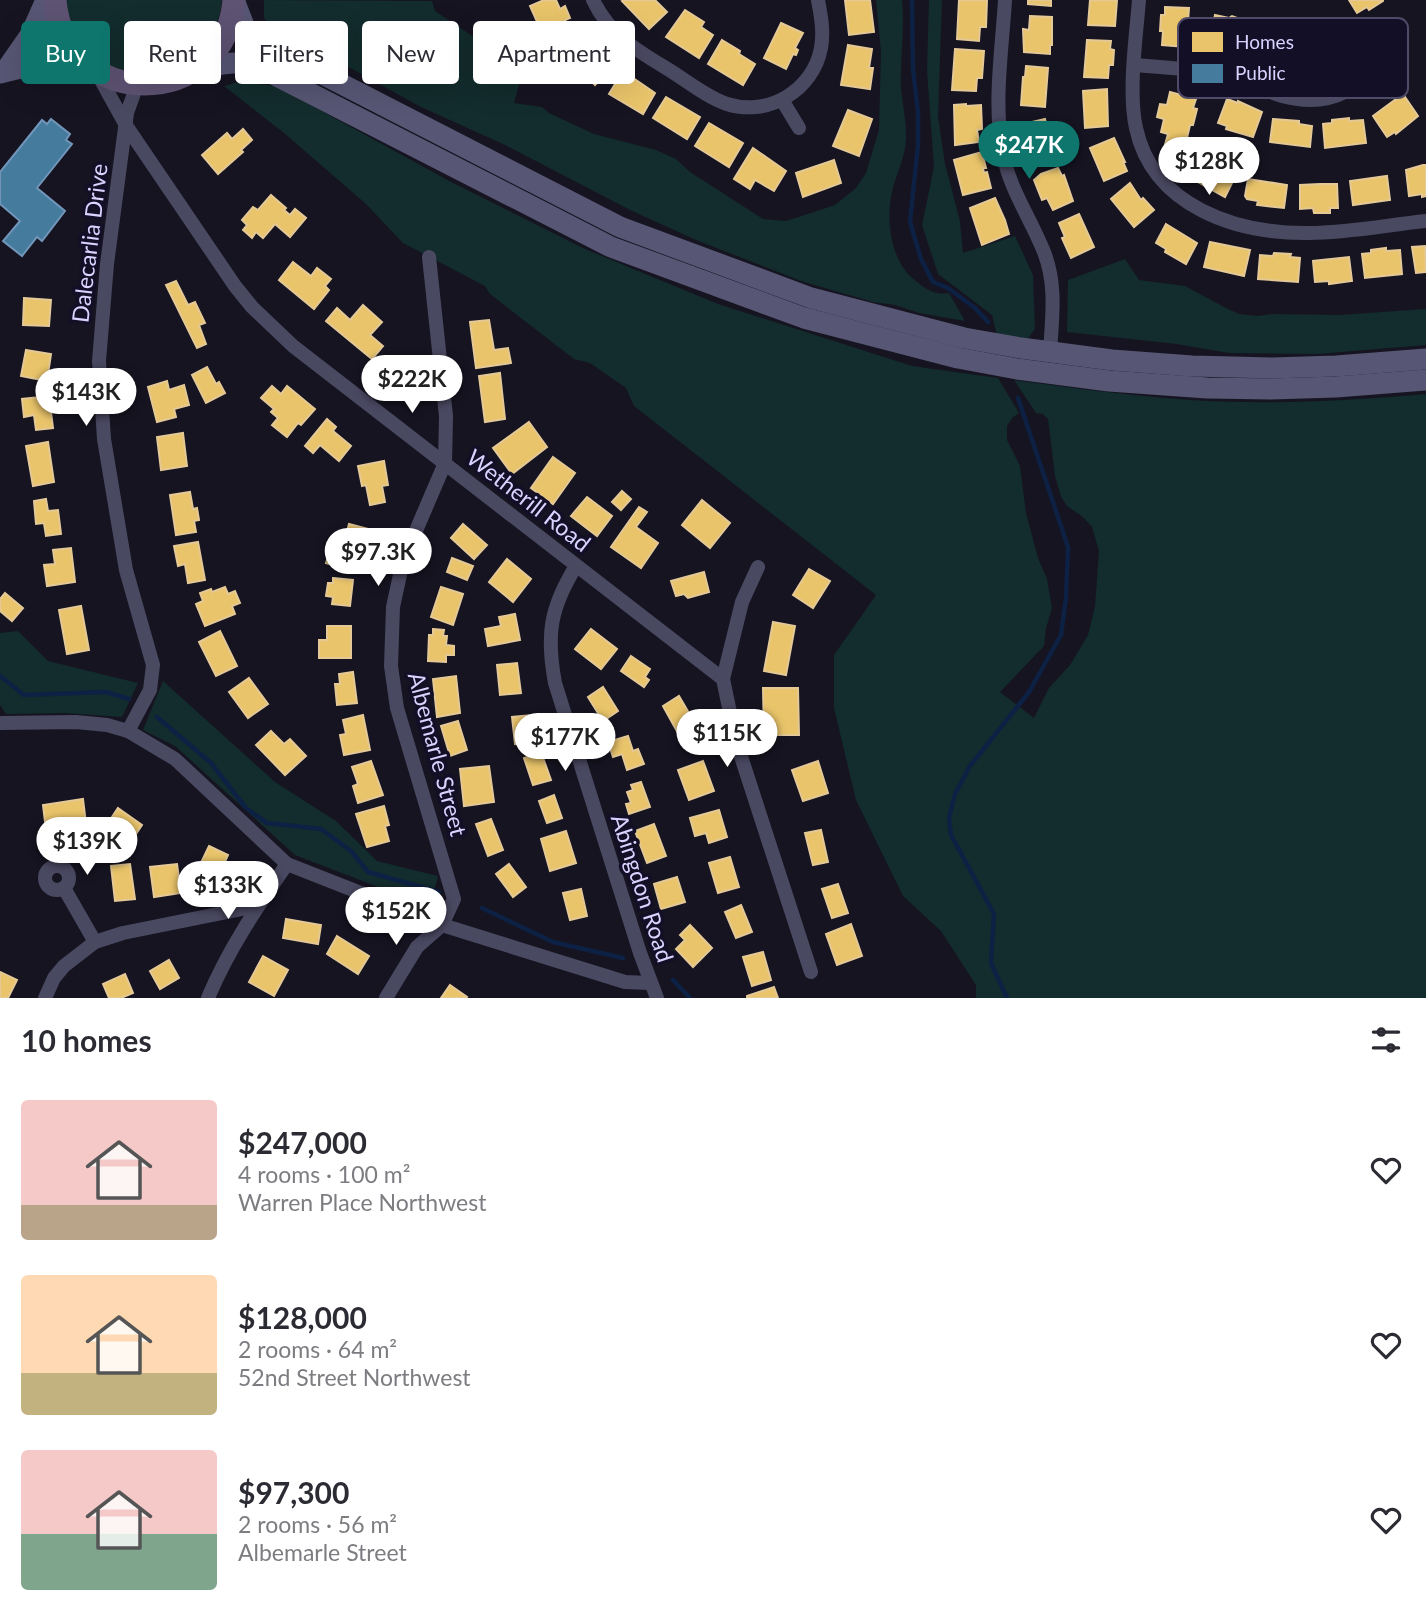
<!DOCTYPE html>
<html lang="en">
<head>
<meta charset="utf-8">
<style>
	:root { --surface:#fff; --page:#f7f7f7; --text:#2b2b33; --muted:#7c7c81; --accent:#0f766e }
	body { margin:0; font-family:Lato,sans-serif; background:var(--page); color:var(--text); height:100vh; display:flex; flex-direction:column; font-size:26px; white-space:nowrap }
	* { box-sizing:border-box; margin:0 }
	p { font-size:23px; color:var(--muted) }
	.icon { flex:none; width:38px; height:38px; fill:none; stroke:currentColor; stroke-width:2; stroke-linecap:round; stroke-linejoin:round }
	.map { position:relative; height:998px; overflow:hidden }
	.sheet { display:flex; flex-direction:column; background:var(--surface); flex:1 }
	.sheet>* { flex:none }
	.banner { position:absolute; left:21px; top:21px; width:700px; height:63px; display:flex; gap:14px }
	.price { position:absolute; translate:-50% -60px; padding:0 16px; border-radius:24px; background:#fff; color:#222; font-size:23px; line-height:46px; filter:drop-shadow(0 2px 4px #0008) }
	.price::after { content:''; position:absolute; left:50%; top:42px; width:21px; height:16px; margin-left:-10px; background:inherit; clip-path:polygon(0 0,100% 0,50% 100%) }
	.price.current { background:var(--accent); color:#fff }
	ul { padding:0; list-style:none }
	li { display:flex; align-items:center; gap:21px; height:175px; padding:0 21px }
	li span { display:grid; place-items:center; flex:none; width:196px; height:140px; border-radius:7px; color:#555 }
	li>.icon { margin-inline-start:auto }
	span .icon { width:84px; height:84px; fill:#fffc; stroke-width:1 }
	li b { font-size:30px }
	h2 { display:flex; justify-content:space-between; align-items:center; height:84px; padding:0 21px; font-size:30px }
	.pill { padding:0 24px; border-radius:7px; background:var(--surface); box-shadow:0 7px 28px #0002; font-size:24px; line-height:63px }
	.pill.current { background:var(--accent); color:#fff }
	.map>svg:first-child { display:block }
	.green { fill:#132c2d }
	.homes { fill:#e9c46a; stroke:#e4c997; stroke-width:2 }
	.public { fill:#457b9d; stroke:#7196ba; stroke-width:2 }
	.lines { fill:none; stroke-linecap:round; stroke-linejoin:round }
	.stream { stroke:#0d2144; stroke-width:4.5 }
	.street { stroke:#4a4962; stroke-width:14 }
	.secondary { stroke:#575674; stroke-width:21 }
	.primary { stroke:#5e5373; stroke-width:23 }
	.labels { text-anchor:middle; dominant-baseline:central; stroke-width:7; stroke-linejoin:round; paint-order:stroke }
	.street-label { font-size:23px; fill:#d9d4ff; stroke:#130f26 }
	.key { fill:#130f26; stroke:#4e4a67; stroke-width:2 }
	.key-label { font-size:19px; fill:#d9d4ff }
</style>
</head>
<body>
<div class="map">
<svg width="1426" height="998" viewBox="0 0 1426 998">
	<rect width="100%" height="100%" fill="#161421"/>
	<g class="green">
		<path d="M63,0H222C218,67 131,96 85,48C72,35 69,17 63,0Z"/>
		<path d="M264,0L432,1L435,11L523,70L514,103L542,107L549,113L594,134L656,150L676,159L690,172L763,219L786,221L835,205L856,188L866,173L879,130L881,52L876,0H902C905,29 900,57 901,86C902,104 907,122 906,140C905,158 896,174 892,192C886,220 890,262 916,281C927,290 934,295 949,293L965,321L919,313L895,305L873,302L804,282L696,240L630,210L505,145L421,107L343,64L320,56L275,31L264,18Z"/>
		<polygon points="929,0 942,0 938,116 945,164 960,221 963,253 1015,236 1033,275 1035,329 1026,341 997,335 992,315 938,274 922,225 934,167 927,71"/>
		<path d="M238,82L276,86L453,183L585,249L718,304L912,366L998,378L1019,413L1013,417L1007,426V440L1020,466L1026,513L1038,558L1047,579L1052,608L1046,628L1044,646L1000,692L1034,718L1049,688L1070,665L1088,635L1095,606L1099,551L1092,527L1083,517L1067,506L1061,497L1055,476L1048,419L1043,414L1036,413L1014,380C1072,388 1131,396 1190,400C1268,405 1348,401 1426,394V998H976V985L941,931L903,896L856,800L834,708V655L876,595L634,406L626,388L590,363L574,359L490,294L485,286L403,243L366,204L284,133L224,86Z"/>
		<polygon points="1125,259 1139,280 1185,286 1224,307 1239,314 1257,316 1275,314 1339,315 1426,309 1426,345 1317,354 1229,353 1176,344 1067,332 1068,280"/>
		<polygon points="18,631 48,661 138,683 122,717 64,713 6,714 0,705 0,633"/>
		<polygon points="163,681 275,782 336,821 377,861 438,876 430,907 295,855 175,746 143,730"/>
	</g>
	<g class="homes">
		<polygon points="544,0 556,0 560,9 565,6 570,18 565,20 571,34 547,44 530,6"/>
		<polygon points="624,0 655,0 667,12 649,29 622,1"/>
		<polygon points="845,0 870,0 874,32 849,35"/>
		<polygon points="959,0 987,0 986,27 980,27 979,41 957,39"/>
		<polygon points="1028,0 1051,0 1051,6 1028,4"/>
		<polygon points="1090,0 1117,0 1115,26 1088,25"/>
		<polygon points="1349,0 1383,0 1383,1 1369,10 1367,7 1357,13"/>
		<polygon points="1165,7 1189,8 1186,47 1162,45 1163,31 1160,31 1161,15 1165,15"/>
		<polygon points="685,10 704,22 701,27 713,35 699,58 666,37"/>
		<polygon points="1215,15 1229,18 1232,16 1254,24 1248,53 1209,44"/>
		<polygon points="1030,16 1052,17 1052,45 1050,45 1050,54 1024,52 1023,29 1029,30"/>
		<polygon points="781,23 803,33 795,48 798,50 796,55 793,54 786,69 764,58"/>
		<polygon points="583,38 612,67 595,85 566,56"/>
		<polygon points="722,40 740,51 739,54 755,64 743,85 708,64"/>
		<polygon points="1087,40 1111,41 1110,49 1114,50 1113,65 1109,65 1108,78 1084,77"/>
		<polygon points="848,45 872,49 869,68 873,68 870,89 841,85"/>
		<polygon points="955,49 984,51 982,78 977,78 976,91 952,90"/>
		<polygon points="1026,66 1048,68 1045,107 1021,105 1023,77 1025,77"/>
		<polygon points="623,71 655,93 643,114 609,94"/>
		<polygon points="1107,89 1108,126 1085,128 1083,91"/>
		<polygon points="1170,92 1196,99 1193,108 1197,109 1193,125 1190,125 1187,138 1183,138 1180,152 1164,148 1168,134 1161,132 1164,119 1157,117 1160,104 1167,105"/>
		<polygon points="1403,94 1418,116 1396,134 1395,132 1387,137 1373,116"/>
		<polygon points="666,97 700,117 687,139 653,118"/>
		<polygon points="1227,99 1238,103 1238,101 1262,112 1253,137 1226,129 1227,126 1218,123"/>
		<polygon points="966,104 966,106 981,105 982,129 977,130 979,142 955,145 954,105"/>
		<polygon points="848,110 872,119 859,156 833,146"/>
		<polygon points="1349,118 1349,121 1363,120 1366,143 1325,148 1323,124 1332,123 1332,120"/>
		<polygon points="1045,119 1053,154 1032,159 1029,146 1024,147 1019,125"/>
		<polygon points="1273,119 1299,121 1299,124 1312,126 1310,147 1270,142"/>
		<polygon points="709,123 743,143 729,167 695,146"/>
		<polygon points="243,129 252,140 241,150 243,152 218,174 202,155 227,133 232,139"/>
		<polygon points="1114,138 1125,162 1123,162 1127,171 1104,181 1090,148"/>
		<polygon points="753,148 786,171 774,191 755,180 750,189 734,179"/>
		<polygon points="982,152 986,168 983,168 984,173 987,172 991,188 963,195 954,160"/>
		<polygon points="1202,154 1237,173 1225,197 1189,177"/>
		<polygon points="834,160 841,183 803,197 796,173"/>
		<polygon points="1423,165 1426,165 1426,196 1422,197 1422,194 1409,196 1406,170"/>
		<polygon points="1058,168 1062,176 1064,175 1073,201 1053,210 1047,198 1042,200 1034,180 1041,174"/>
		<polygon points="1387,176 1390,200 1353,205 1350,181"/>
		<polygon points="1248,179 1287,185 1284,208 1257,205 1258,201 1247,199 1245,196"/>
		<polygon points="1130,183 1141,200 1143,198 1154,210 1134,227 1111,199"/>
		<polygon points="1320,184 1337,184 1338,208 1330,208 1330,213 1314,213 1313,208 1300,209 1300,185"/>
		<polygon points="271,195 286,208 284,210 290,215 295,209 306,218 290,237 275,224 263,238 256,232 252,238 243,230 247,225 242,220 253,207 258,210"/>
		<polygon points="995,198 1005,220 1009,234 982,245 970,208"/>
		<polygon points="1079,214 1094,247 1071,258 1062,238 1065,237 1059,223"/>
		<polygon points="1166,224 1197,243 1186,264 1165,252 1166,249 1156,243"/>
		<polygon points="1210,242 1250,250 1244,276 1204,267"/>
		<polygon points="1425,246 1426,272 1416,273 1412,247"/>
		<polygon points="1386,248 1386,251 1400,250 1402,274 1365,278 1362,254 1371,253 1371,250"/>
		<polygon points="1274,253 1291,254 1290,257 1300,258 1298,282 1258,279 1260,255 1273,256"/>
		<polygon points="1349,257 1352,281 1329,284 1329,281 1315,282 1313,261"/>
		<polygon points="293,262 311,276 317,268 331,279 325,286 329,290 314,309 279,280"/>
		<polygon points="176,281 188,305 195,302 205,323 199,325 206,344 197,348 166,285"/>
		<polygon points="24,298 51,300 49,326 23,325"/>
		<polygon points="363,305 382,322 370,335 383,346 372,359 326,321 337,308 350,320"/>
		<polygon points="489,320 494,350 508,348 511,363 476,368 470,322"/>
		<polygon points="26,350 51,354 47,381 21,376"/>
		<polygon points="207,367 216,384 219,382 225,393 206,403 192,375"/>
		<polygon points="500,373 505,419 485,422 479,376"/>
		<polygon points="167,381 169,390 184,385 189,405 174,409 176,417 157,422 148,387"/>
		<polygon points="272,386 281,394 287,386 315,409 301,425 298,423 287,437 272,425 278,418 271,412 274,409 261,398"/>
		<polygon points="49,396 53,428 36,430 34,415 24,417 22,399"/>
		<polygon points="327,419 336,427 333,431 351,446 339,461 320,445 313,453 305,446"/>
		<polygon points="529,422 547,447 512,474 493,448"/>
		<polygon points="183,433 187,466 161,470 157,437"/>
		<polygon points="48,442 54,482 33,486 26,446"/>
		<polygon points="553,457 575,473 553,504 531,488"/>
		<polygon points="384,461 388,485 382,486 385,502 370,505 366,485 362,486 358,466"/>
		<polygon points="622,491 631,499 621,510 612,502"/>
		<polygon points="190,492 193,509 197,508 199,520 194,521 196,532 176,535 170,495"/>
		<polygon points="587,497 612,516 597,536 571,516"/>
		<polygon points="46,499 48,511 58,510 61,534 46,536 44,523 36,524 34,501"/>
		<polygon points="702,500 730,523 710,548 682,525"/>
		<polygon points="639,507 647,512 636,527 658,543 641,568 611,547"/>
		<polygon points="349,524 372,530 364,560 343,554 339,567 326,563 331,547 342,550"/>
		<polygon points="463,524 487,545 474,559 451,538"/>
		<polygon points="198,542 205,580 188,583 185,564 178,566 174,546"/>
		<polygon points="71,548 75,582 47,586 44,565 55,564 53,550"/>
		<polygon points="452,558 473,566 467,580 447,572"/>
		<polygon points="507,559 531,579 513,602 489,582"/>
		<polygon points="809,569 830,581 813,608 793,595"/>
		<polygon points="704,572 709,592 688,598 684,594 676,596 671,581"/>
		<polygon points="333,578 353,580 350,606 332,604 333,597 326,596 328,583 333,583"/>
		<polygon points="225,587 228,594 235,591 240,603 232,606 235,614 205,626 196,604 203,601 200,593 211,589 212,592"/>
		<polygon points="441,587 463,594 453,625 431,617"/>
		<polygon points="5,593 23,608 12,621 0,611 0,599"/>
		<polygon points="81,606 89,650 67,654 59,610"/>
		<polygon points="515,614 520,640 488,646 485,629 501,626 499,617"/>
		<polygon points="773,622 795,626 786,675 764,671"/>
		<polygon points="327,626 351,626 351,658 319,658 319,640 327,640"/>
		<polygon points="433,629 444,630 443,636 447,636 446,645 454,646 454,655 446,655 446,662 428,661 429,635 433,635"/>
		<polygon points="591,629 617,649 601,669 575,649"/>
		<polygon points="220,631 237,666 216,676 199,642"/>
		<polygon points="631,656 650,669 645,677 649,680 644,687 621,671"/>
		<polygon points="517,663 521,693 500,695 497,665"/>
		<polygon points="353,672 357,703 337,705 335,684 340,684 339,674"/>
		<polygon points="456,676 460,713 437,717 433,679"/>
		<polygon points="249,678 268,704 248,718 229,692"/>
		<polygon points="603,687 618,711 603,721 588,697"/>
		<polygon points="763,688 798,688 799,735 764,735"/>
		<polygon points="679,696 700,732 683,742 663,706"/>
		<polygon points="363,715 370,750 344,755 340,735 346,734 343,720"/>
		<polygon points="532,715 535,741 515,744 512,717"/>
		<polygon points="458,721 467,750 450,756 441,726"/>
		<polygon points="271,731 284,744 290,739 306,756 285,775 256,745"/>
		<polygon points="628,736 633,751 638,749 644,764 627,770 622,754 613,757 608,742"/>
		<polygon points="541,752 551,780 533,785 524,758"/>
		<polygon points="371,761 383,795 358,803 353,786 358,784 352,767"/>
		<polygon points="703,761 714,791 689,800 678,770"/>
		<polygon points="818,761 828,793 803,801 792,770"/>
		<polygon points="489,766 494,802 464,806 460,769"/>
		<polygon points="641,782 650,807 629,814 626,804 631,803 627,792 633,790 631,785"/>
		<polygon points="554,795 562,818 547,823 539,801"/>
		<polygon points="83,799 86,824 46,830 43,805"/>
		<polygon points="384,806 389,825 385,826 389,841 367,847 356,814"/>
		<polygon points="118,808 142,825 130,843 106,826"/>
		<polygon points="719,810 727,837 709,843 706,833 695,836 690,818"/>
		<polygon points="491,819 503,850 488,856 476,824"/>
		<polygon points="654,824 666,856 647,863 635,831"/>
		<polygon points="821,830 828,862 813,865 805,833"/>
		<polygon points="566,831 576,863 550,871 541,839"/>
		<polygon points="209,846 228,855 217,880 197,871"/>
		<polygon points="730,857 739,887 718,893 709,863"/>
		<polygon points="130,864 135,899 115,901 111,866"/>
		<polygon points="177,864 181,893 154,897 150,867"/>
		<polygon points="509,864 526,887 513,897 496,874"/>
		<polygon points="677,877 685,902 661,909 654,884"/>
		<polygon points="838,884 848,913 832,918 822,889"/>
		<polygon points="581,889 587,916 570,920 563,893"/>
		<polygon points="741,905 752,932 736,938 725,912"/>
		<polygon points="286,919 321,925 318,944 283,938"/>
		<polygon points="851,924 862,956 837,965 826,934"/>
		<polygon points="690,925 712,948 693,967 676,949 685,940 680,935"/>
		<polygon points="337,936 369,956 358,974 327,954"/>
		<polygon points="763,952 771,980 752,986 743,957"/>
		<polygon points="263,956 288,970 274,996 249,982"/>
		<polygon points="169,960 179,978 160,989 150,971"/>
		<polygon points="0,972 17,980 8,998 0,998"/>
		<polygon points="125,974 133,993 121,998 109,998 103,984"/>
		<polygon points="450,985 467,997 466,998 441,998"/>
		<polygon points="774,987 778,998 747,998 747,996"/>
	</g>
	<polygon class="public" points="51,119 70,134 66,140 72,144 37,188 65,211 42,241 37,237 22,256 3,241 20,221 0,204 0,172 42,120 47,124"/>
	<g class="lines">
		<g class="stream">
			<polyline points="912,0 913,69 918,112 918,145 910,222 921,259 933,282 948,288 975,308 988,322"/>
			<polyline points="0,676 24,695 106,692 129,699"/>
			<polyline points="157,717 211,763 246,808 267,823 321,829 351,851 368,872 439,892"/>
			<polyline points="482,908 553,942 623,958"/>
			<polyline points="673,980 690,998"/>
			<polyline points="1007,998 991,963 994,914 951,835 949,818 955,794 970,766 1029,692 1061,635 1066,598 1068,547 1018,398"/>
		</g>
		<g class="street">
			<path d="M593,0C609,34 636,50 666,68C686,80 706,97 727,104C768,117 813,91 821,48C824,32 821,16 818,0"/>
			<path d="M1005,0C1002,51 993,104 1003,154C1010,190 1031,219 1044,252C1057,285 1052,318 1050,352"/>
			<path d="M1139,0C1136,38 1128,92 1136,128C1153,207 1237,234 1309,233C1348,233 1387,225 1426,221"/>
			<path d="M1135,65C1167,68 1200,69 1231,77C1249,82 1265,91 1282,96C1338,111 1364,82 1399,46"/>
			<polyline points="96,71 127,127 235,286 252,307 293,346 723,679"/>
			<polyline points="782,100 799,128"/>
			<path d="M576,566C550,608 546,635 555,683L640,953L657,998"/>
			<polyline points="758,567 742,602 723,679 736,741 811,972"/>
			<polyline points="0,723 76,722 107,725 128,731 175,759 287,864 442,925 625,982 650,983"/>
			<polyline points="128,731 150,690 153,665 126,570 104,439 99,361 107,264 127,113 137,85"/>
			<circle cx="57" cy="878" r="12"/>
			<polyline points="64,888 95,942"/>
			<polyline points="45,998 54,978 64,966 95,942 123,933 257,906"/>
			<path d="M208,998C228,950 257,907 287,864"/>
			<polyline points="386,998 417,947 442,925 454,899 397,708 391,666 393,607 403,561 445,463 446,416 429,257"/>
		</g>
		<g class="secondary">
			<polyline points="234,0 245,28 252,38 620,227 811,298 964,338 1021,348 1112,360 1192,366 1272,368 1336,366 1426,359"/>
			<polyline points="6,70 31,34 46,0"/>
			<path d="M194,70C220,64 235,59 261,68L611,247L804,318L958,358L1017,369L1109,381L1207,388L1271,389L1336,387L1426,380"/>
			<polyline points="0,73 45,62 92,68"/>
		</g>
		<path class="primary" d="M55,0C64,112 225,112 234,0"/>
	</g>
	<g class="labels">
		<g class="street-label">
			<text transform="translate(89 243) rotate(-83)">Dalecarlia Drive</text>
			<text transform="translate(529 500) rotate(38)">Wetherill Road</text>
			<text transform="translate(438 754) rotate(75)">Albemarle Street</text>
			<text transform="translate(643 888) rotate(72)">Abingdon Road</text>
		</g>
	</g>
	<rect x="1178" y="18" width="230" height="80" rx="10" class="key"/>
	<rect x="1192" y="32" width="31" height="20" fill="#e9c46a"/>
	<rect x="1192" y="64" width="31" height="19" fill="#457b9d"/>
	<g class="key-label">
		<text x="1235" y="49">Homes</text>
		<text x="1235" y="80">Public</text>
	</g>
</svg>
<b class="price current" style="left:1029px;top:181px">$247K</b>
<b class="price" style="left:1209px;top:197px">$128K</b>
<b class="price" style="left:412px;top:415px">$222K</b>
<b class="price" style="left:86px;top:428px">$143K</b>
<b class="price" style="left:378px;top:588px">$97.3K</b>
<b class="price" style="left:727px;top:769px">$115K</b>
<b class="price" style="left:565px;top:773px">$177K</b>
<b class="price" style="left:87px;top:877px">$139K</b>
<b class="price" style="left:228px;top:921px">$133K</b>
<b class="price" style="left:396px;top:947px">$152K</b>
<div class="banner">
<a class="pill current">Buy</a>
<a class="pill">Rent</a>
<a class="pill">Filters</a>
<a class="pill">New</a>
<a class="pill">Apartment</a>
</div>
</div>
<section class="sheet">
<h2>10 homes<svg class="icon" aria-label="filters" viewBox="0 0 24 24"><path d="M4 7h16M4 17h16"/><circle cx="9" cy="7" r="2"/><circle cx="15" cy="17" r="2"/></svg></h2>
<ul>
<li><span style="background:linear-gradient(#f6c9c9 75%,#b9a48a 0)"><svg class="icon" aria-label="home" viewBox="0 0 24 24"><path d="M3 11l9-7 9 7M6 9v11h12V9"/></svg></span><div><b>$247,000</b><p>4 rooms · 100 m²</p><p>Warren Place Northwest</p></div><svg class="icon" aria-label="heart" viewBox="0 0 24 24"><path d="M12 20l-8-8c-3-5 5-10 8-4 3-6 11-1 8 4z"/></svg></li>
<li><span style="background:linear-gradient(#ffd9b3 70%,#c2b280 0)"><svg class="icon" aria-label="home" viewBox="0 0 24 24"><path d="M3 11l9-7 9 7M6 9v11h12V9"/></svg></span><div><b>$128,000</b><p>2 rooms · 64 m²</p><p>52nd Street Northwest</p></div><svg class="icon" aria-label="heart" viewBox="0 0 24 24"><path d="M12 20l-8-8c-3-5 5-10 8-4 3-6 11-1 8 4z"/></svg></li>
<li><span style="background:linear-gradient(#f6c9c9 60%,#7fa58c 0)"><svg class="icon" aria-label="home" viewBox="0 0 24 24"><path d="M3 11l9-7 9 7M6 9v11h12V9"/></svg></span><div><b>$97,300</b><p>2 rooms · 56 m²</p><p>Albemarle Street</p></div><svg class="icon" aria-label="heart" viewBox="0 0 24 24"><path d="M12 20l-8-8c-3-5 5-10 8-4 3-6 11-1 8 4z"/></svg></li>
</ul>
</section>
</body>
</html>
